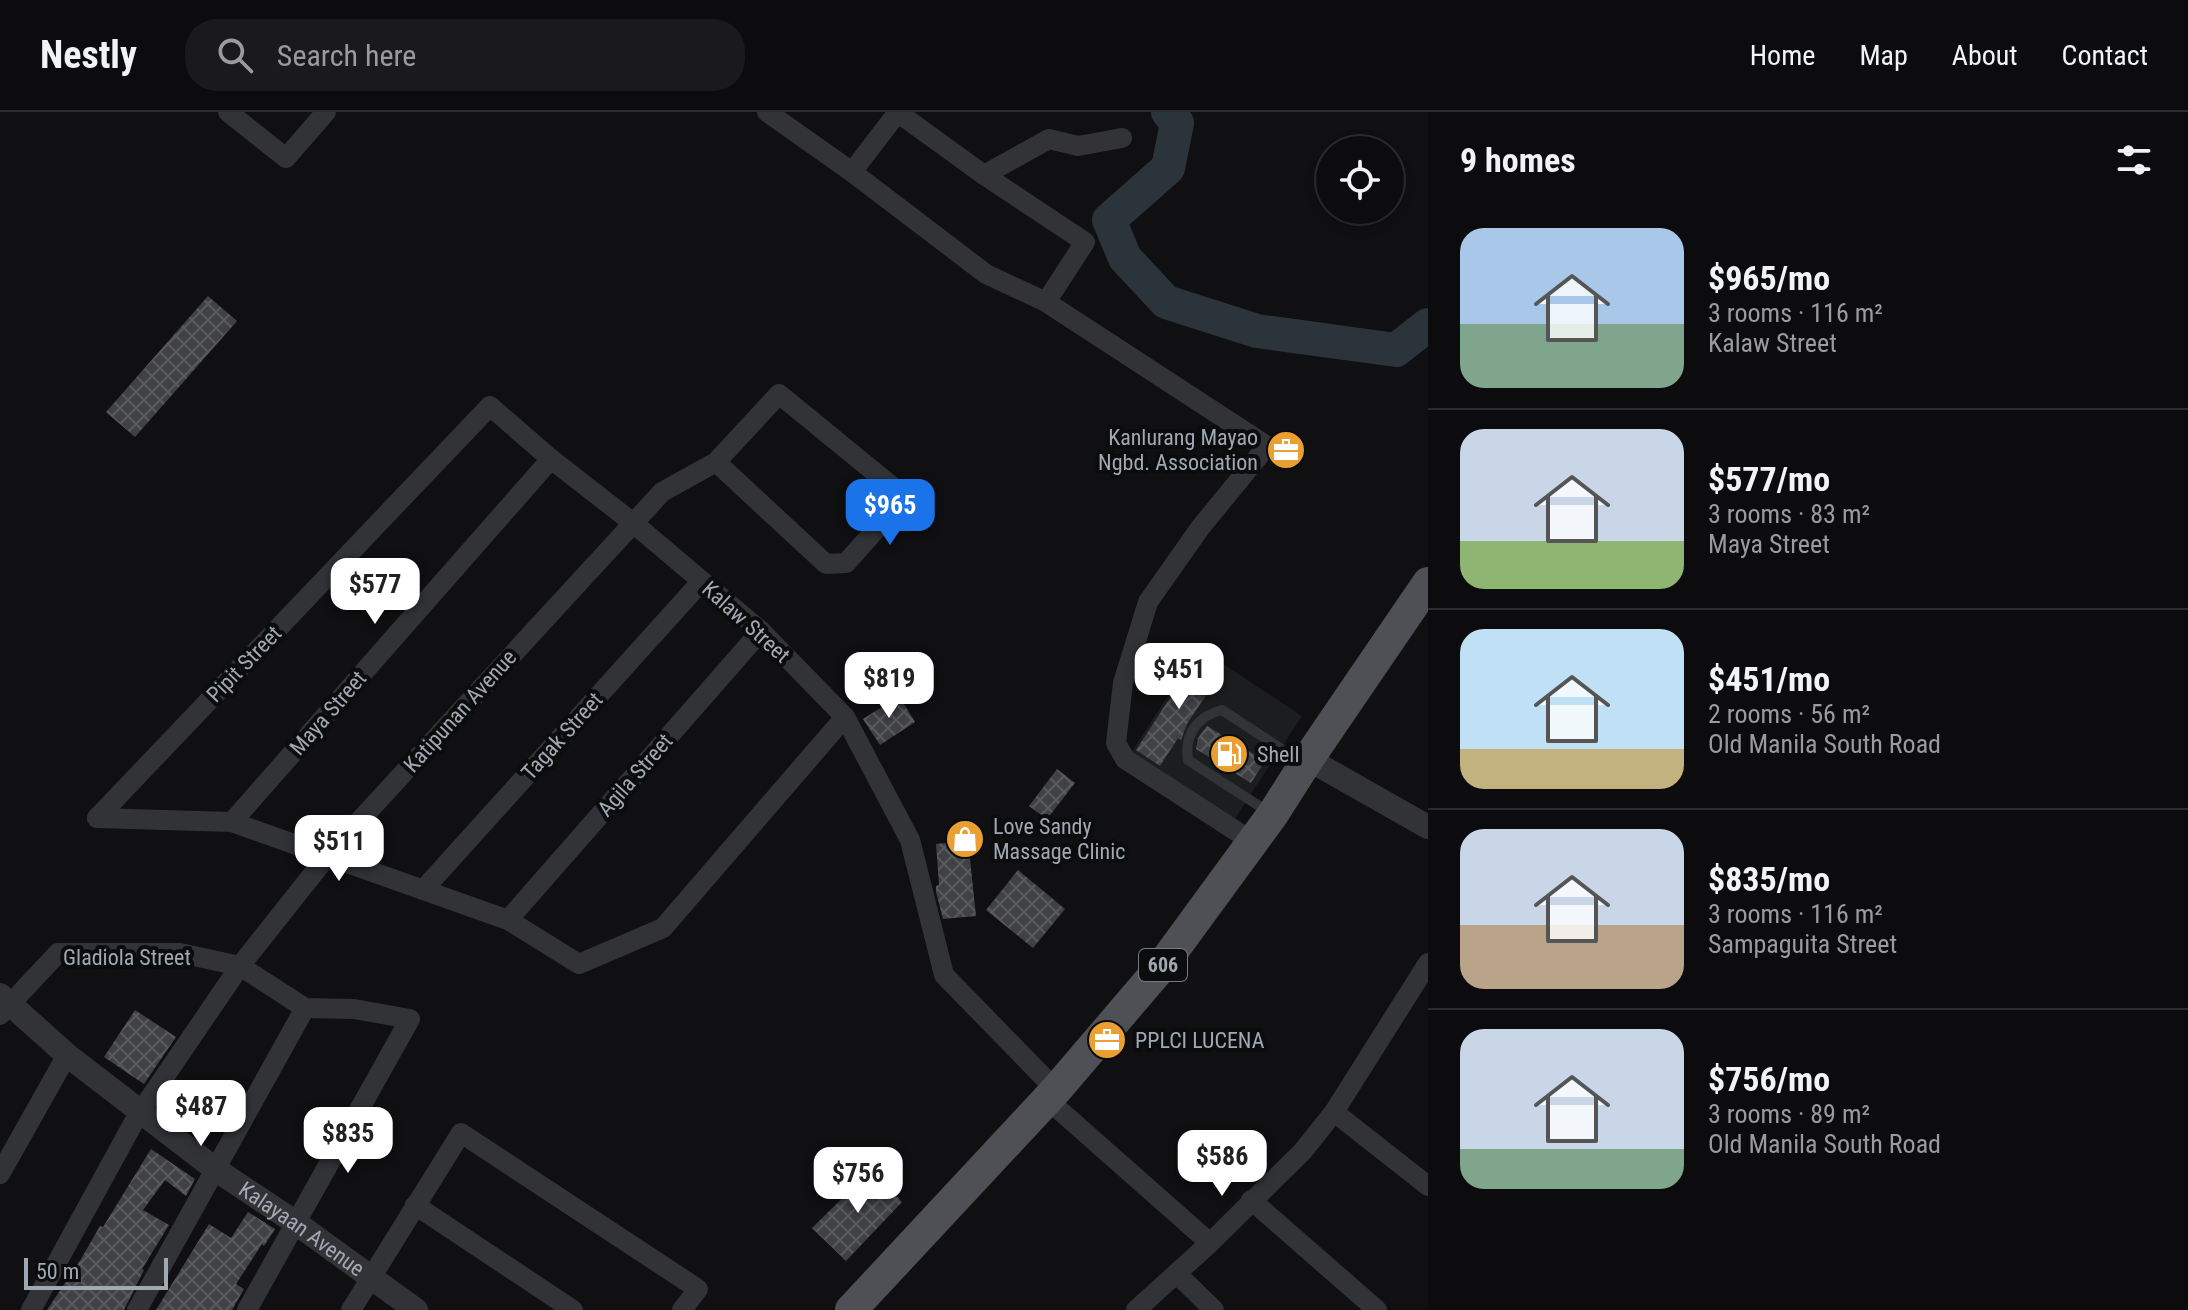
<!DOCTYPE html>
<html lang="en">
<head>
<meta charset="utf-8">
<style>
	:root { --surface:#0c0c0e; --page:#1a1a1c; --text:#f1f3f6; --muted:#9a9b9e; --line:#2c2c2e; --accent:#1a73e8 }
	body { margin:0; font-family:"Roboto Condensed",sans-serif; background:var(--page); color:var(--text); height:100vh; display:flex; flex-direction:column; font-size:30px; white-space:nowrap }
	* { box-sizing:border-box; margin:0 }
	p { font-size:26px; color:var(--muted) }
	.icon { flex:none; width:44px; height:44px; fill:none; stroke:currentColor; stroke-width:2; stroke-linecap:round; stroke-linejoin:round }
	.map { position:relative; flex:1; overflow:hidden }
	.side { display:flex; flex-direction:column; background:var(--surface); width:760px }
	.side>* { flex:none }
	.fabs { position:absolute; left:1316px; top:24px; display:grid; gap:16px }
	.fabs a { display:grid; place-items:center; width:88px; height:88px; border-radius:50%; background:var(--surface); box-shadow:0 4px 12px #0003,0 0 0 2px var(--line); font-size:40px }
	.scale { position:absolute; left:24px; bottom:20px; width:144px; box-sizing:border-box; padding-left:8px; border:4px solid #a2a8b2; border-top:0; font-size:22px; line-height:28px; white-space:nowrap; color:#a2a8b2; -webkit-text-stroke:6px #0b0c0d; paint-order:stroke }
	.price { position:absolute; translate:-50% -68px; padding:0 18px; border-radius:16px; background:#fff; color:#222; font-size:26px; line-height:52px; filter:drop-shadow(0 2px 4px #0008) }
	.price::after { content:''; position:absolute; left:50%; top:48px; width:24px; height:18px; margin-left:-12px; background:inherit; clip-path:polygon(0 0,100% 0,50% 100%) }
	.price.on { background:var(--accent); color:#fff }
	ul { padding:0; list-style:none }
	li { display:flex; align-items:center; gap:24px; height:200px; padding:0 32px }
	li+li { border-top:2px solid var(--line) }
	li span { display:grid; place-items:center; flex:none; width:224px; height:160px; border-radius:24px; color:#555 }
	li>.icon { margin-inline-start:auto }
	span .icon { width:96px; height:96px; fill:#fffc; stroke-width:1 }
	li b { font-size:34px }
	h2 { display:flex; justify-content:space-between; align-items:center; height:96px; padding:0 32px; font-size:34px }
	header { display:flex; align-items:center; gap:48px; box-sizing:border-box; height:112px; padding:0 40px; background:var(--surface); border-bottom:2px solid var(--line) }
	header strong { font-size:38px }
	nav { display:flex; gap:44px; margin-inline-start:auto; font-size:28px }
	.search { width:560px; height:72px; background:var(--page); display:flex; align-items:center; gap:20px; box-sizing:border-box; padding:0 28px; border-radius:32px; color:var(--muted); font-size:30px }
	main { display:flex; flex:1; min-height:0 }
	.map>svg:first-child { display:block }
	.built { fill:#1c1d1f }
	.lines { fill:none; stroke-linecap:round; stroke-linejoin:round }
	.river { stroke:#2b343a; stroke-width:34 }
	.building { fill:url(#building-cross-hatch) }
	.service { stroke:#323337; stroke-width:10 }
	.minor { stroke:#323337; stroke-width:20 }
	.tertiary { stroke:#323337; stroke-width:24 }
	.primary { stroke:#4e5055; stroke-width:32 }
	.labels { text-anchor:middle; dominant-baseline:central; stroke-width:8; stroke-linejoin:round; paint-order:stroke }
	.shield { fill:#0b0c0d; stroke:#757980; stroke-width:2 }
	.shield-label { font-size:20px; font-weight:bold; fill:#a2a8b2 }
	.poi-label { font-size:22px; fill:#a2a8b2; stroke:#0b0c0d; text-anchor:start }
	.street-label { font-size:22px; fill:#a2a8b2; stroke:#0b0c0d }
</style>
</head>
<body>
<header>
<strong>Nestly</strong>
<div class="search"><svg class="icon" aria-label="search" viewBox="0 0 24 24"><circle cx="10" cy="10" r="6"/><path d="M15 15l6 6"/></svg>Search here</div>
<nav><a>Home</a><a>Map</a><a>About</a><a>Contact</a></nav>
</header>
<main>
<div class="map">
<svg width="1428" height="1198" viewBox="0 0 1428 1198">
	<defs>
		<pattern id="building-cross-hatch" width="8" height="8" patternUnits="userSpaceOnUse" patternTransform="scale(2)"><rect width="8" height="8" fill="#3f4145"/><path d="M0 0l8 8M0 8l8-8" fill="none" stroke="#585a5d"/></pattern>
	</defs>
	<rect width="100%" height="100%" fill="#101012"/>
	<polygon class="built" points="1199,536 1302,604 1232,711 1129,644"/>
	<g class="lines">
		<polyline class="river" points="1168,0 1177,11 1168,56 1109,108 1125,146 1166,190 1257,219 1396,238 1428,213"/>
	</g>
	<g class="building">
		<polygon points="208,184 237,209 135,325 106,300"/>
		<polygon points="1198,543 1222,559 1187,612 1181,628 1178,626 1160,654 1136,638"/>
		<polygon points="899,584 915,610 880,633 863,607"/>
		<polygon points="1207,614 1265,649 1251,671 1196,637 1198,626"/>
		<polygon points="1057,657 1075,671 1047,707 1029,694"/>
		<polygon points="968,729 976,804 943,807 936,780 936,774 939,773 936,732"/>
		<polygon points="1018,758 1065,797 1033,836 986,798"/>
		<polygon points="135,898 176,925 144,972 104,945"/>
		<polygon points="151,1037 195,1067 186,1084 165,1068 143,1098 169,1113 142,1157 144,1158 124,1198 47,1198 81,1147 100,1114 103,1115"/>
		<polygon points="872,1057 902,1090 846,1149 812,1116"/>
		<polygon points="248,1100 275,1117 264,1134 262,1132 236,1172 244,1177 232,1198 156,1198 209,1112 231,1126"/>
	</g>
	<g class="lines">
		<path class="service" d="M1270,701L1188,648C1184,623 1197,604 1222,598L1300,649"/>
		<g class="minor">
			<polyline points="228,0 286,46 326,0"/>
			<polyline points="767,0 852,60 986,162 1046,190 1267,334 1200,416 1148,490 1123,571 1116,631 1125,647 1253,730"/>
			<polyline points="897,0 984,63 1085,130 1046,190"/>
			<polyline points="852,60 898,0"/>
			<polyline points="984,63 1049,27 1078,34 1122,26"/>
			<polyline points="97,706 490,294 551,347 632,410 761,519 845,605 910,728 944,863 1056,978"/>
			<polyline points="97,706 232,710 508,808 579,852 663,816 845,605"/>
			<polyline points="232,710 551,347"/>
			<polyline points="423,778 701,470"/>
			<polyline points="508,808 761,519"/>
			<polyline points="0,903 58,841 180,841 240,854 305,896 354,897 410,907 247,1198"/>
			<polyline points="1048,988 1210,1131"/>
			<polyline points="1334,1000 1428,1074"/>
			<polyline points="0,1062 67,943"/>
			<polyline points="1251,1088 1377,1198"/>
			<polyline points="415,1093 573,1198"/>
			<polyline points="1177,1162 1214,1198"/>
			<polyline points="31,1198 135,1008 240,854 328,743 662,380 716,350 779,282 905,385 846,451 826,452 716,350"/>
			<polyline points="137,1198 305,896"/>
			<polyline points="351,1198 461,1021 698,1177 682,1198"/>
			<polyline points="1136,1198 1210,1131 1303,1039 1334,1000 1428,851"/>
		</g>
		<g class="tertiary">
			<polyline points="1308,647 1428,715"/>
			<path id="s1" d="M0,883L67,943L215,1057L296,1111L416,1198"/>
		</g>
		<polyline class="primary" points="851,1198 1056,978 1161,855 1273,702 1308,647 1428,471"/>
	</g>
	<defs>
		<g id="office-disc" transform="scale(2)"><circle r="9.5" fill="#e99f31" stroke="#0b0c0d"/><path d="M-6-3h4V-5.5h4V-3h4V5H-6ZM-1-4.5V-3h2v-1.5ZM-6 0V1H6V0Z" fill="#fff"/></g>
		<g id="fuel-disc" transform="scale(2)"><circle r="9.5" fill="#e99f31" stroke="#0b0c0d"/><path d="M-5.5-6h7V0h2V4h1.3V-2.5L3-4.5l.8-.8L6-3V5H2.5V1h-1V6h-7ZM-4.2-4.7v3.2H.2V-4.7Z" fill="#fff"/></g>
		<g id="shop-disc" transform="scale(2)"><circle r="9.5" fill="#e99f31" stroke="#0b0c0d"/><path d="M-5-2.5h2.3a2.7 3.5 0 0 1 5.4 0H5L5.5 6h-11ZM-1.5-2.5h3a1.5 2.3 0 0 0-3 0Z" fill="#fff"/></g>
	</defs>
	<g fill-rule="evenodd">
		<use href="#office-disc" x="1286" y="338"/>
		<use href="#fuel-disc" x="1229" y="642"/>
		<use href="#shop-disc" x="965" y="727"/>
		<use href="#office-disc" x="1107" y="928"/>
	</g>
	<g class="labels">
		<rect class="shield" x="1139" y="837" width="48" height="32" rx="6"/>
		<g class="shield-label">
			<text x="1163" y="853">606</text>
		</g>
		<g class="poi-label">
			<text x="1258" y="325" text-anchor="end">Kanlurang Mayao<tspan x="1258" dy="25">Ngbd. Association</tspan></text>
			<text x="1257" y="642">Shell</text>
			<text x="993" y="714">Love Sandy<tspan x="993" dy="25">Massage Clinic</tspan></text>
			<text x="1135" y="928">PPLCI LUCENA</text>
		</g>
		<g class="street-label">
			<text transform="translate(746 510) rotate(42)">Kalaw Street</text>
			<text transform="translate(244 552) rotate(-46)">Pipit Street</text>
			<text transform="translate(460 599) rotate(-48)">Katipunan Avenue</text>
			<text transform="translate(328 601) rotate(-49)">Maya Street</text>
			<text transform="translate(562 624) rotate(-48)">Tagak Street</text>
			<text transform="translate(635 663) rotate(-49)">Agila Street</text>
			<text x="127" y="845">Gladiola Street</text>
			<text stroke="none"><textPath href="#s1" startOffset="382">Kalayaan Avenue</textPath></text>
		</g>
	</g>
</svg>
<div class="fabs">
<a><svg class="icon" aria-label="locate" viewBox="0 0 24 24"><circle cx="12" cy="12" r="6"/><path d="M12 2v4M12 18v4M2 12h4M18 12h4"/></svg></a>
</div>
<div class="scale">50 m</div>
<b class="price on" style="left:890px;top:435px">$965</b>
<b class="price" style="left:375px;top:514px">$577</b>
<b class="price" style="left:1179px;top:599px">$451</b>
<b class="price" style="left:889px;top:608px">$819</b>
<b class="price" style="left:339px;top:771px">$511</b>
<b class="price" style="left:201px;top:1036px">$487</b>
<b class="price" style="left:348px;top:1063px">$835</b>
<b class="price" style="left:1222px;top:1086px">$586</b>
<b class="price" style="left:858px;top:1103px">$756</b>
</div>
<section class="side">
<h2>9 homes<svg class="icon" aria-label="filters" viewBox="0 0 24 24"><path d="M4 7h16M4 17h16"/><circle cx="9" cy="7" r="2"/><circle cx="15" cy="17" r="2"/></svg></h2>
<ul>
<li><span style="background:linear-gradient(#a9c7e8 60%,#7fa58c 0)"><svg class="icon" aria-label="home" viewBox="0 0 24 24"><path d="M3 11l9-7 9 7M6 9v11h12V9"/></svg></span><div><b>$965/mo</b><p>3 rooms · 116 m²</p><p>Kalaw Street</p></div></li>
<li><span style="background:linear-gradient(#c9d6e8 70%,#8fb573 0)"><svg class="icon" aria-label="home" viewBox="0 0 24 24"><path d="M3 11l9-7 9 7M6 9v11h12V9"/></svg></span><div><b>$577/mo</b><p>3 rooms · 83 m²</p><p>Maya Street</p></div></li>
<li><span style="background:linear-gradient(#bfe0f5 75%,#c2b280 0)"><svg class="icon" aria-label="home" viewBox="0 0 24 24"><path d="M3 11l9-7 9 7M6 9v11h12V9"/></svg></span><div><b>$451/mo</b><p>2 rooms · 56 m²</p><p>Old Manila South Road</p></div></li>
<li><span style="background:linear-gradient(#c9d6e8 60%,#b9a48a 0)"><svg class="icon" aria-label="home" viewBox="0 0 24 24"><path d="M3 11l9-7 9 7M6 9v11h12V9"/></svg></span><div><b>$835/mo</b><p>3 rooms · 116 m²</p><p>Sampaguita Street</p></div></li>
<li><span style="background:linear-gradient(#c9d6e8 75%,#7fa58c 0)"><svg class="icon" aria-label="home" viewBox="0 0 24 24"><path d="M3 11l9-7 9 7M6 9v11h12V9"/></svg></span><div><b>$756/mo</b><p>3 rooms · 89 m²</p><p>Old Manila South Road</p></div></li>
</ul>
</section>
</main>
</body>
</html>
